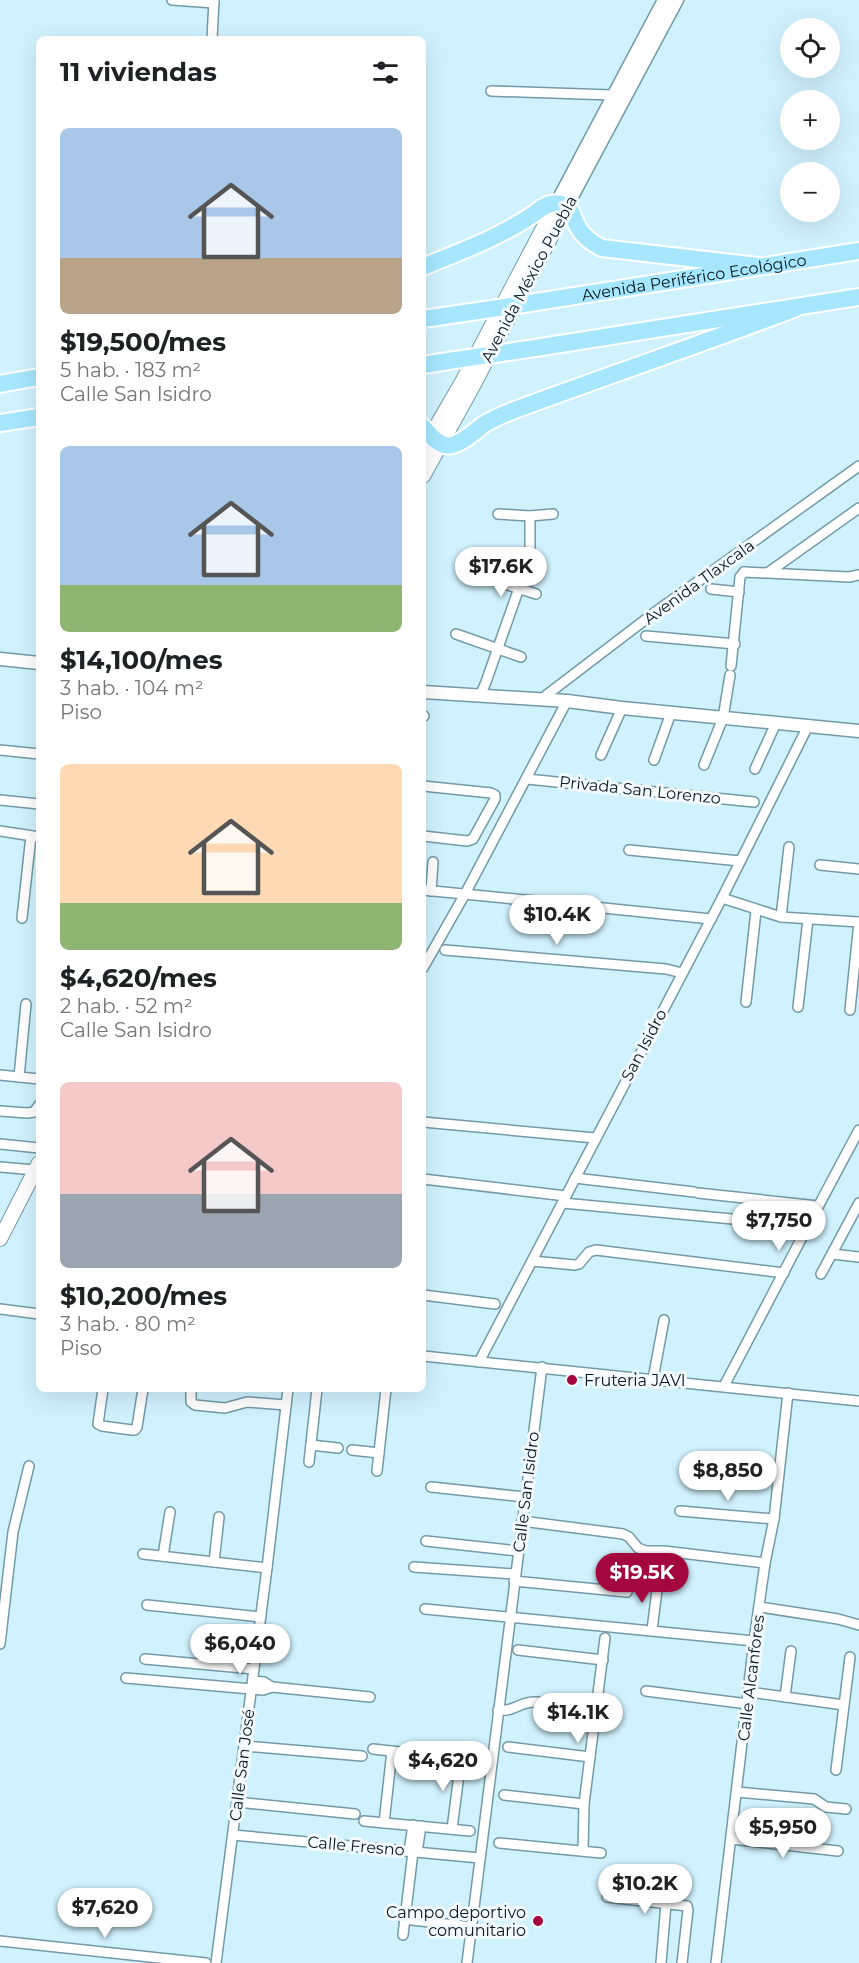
<!DOCTYPE html>
<html lang="es">
<head>
<meta charset="utf-8">
<style>
	:root { --surface:#fff; --page:#f6f6f6; --text:#202124; --muted:#757577; --accent:#a3073d }
	body { margin:0; font-family:Montserrat,sans-serif; background:var(--page); color:var(--text); height:100vh; display:flex; flex-direction:column; font-size:22px; white-space:nowrap }
	* { box-sizing:border-box; margin:0 }
	p { font-size:20px; color:var(--muted) }
	.icon { flex:none; width:33px; height:33px; fill:none; stroke:currentColor; stroke-width:2; stroke-linecap:round; stroke-linejoin:round }
	.map { position:relative; flex:1; overflow:hidden }
	.panel { position:absolute; left:36px; top:36px; width:390px; height:1356px; display:flex; flex-direction:column; background:var(--surface); border-radius:9px; box-shadow:0 6px 24px #0002 }
	.panel>* { flex:none }
	.buttons { position:absolute; left:780px; top:18px; display:grid; gap:12px }
	.buttons a { display:grid; place-items:center; width:60px; height:60px; border-radius:50%; background:var(--surface); box-shadow:0 6px 24px #0002; font-size:30px }
	.price { position:absolute; translate:-50% -51px; padding:0 14px; border-radius:21px; background:#fff; color:#222; font-size:20px; line-height:39px; filter:drop-shadow(0 2px 3px #0008) }
	.price::after { content:''; position:absolute; left:50%; top:36px; width:18px; height:14px; margin-left:-9px; background:inherit; clip-path:polygon(0 0,100% 0,50% 100%) }
	.price.active { background:var(--accent); color:#fff }
	ul { padding:0; list-style:none }
	li { display:grid; align-content:center; gap:12px; height:318px; padding:0 24px }
	li span { display:grid; place-items:center; height:186px; border-radius:9px; color:#555 }
	li>.icon { margin-inline-start:auto }
	span .icon { width:108px; height:108px; fill:#fffc; stroke-width:1 }
	li b { font-size:26px }
	h2 { display:flex; justify-content:space-between; align-items:center; height:72px; padding:0 24px; font-size:26px }
	.map>svg:first-child { display:block }
	.lines { fill:none; stroke-linecap:round; stroke-linejoin:round }
	.minor-casing { stroke:#739aa8; stroke-width:12 }
	.tertiary-casing { stroke:#739aa8; stroke-width:15 }
	.secondary-casing { stroke:#739aa8; stroke-width:16 }
	.trunk-casing { stroke:#fff; stroke-width:20 }
	.minor { stroke:#fff; stroke-width:9 }
	.tertiary { stroke:#fff; stroke-width:12 }
	.secondary { stroke:#fff; stroke-width:14 }
	.trunk { stroke:#a6e7fe; stroke-width:16 }
	.trunk-bridge-casing { stroke:#fff; stroke-width:20; stroke-linecap:butt }
	.trunk-bridge { stroke:#a6e7fe; stroke-width:16 }
	.poi-dot { fill:#a3073d; stroke:#f2fafd; stroke-width:2 }
	.labels { text-anchor:middle; dominant-baseline:central; stroke-width:6; stroke-linejoin:round; paint-order:stroke }
	.street-label { font-size:16px; fill:#08181d; stroke:#f2fafd }
	.poi-label { font-size:16px; fill:#08181d; stroke:#f2fafd; text-anchor:start }
</style>
</head>
<body>
<div class="map">
<svg width="859" height="1963" viewBox="0 0 859 1963">
	<rect width="100%" height="100%" fill="#d0f2fe"/>
	<g class="lines">
		<g class="minor-casing">
			<g id="minor">
				<polyline points="172,0 214,3"/>
				<polyline points="212,39 214,0"/>
				<polyline points="491,91 612,95 619,98"/>
				<polyline points="498,514 530,516 553,514"/>
				<polyline points="744,572 849,577 859,575"/>
				<polyline points="769,572 859,508"/>
				<polyline points="480,576 536,594"/>
				<polyline points="711,589 739,592"/>
				<polyline points="456,634 521,657"/>
				<polyline points="646,636 735,644"/>
				<polyline points="731,666 740,577 744,572"/>
				<polyline points="480,696 486,682 519,588 530,548 530,516"/>
				<polyline points="540,700 654,613 859,466"/>
				<polyline points="423,716 424,716"/>
				<polyline points="0,750 39,754"/>
				<polyline points="601,755 622,708"/>
				<polyline points="654,760 671,713"/>
				<polyline points="704,765 723,718 730,675"/>
				<polyline points="755,769 776,723"/>
				<polyline points="527,779 754,802"/>
				<polyline points="423,786 491,793 495,795 495,799 473,839 467,841 423,836"/>
				<polyline points="0,800 39,804"/>
				<polyline points="0,831 39,837"/>
				<polyline points="629,850 740,861"/>
				<polyline points="820,865 859,869"/>
				<polyline points="423,890 585,906"/>
				<polyline points="431,891 433,862"/>
				<polyline points="722,898 781,917 859,922"/>
				<polyline points="594,907 711,919"/>
				<polyline points="781,917 789,847"/>
				<polyline points="22,918 31,836"/>
				<polyline points="445,950 666,969 682,973"/>
				<polyline points="423,968 465,894 567,701"/>
				<polyline points="746,1002 756,911"/>
				<polyline points="798,1007 808,919"/>
				<polyline points="850,1010 859,922"/>
				<polyline points="0,1075 39,1079"/>
				<polyline points="19,1077 26,1004"/>
				<polyline points="0,1111 27,1113 34,1112 39,1105"/>
				<polyline points="423,1122 595,1138"/>
				<polyline points="0,1144 39,1148"/>
				<polyline points="0,1167 35,1170"/>
				<polyline points="575,1178 694,1192"/>
				<polyline points="423,1179 566,1196"/>
				<polyline points="698,1193 818,1206"/>
				<polyline points="563,1203 775,1223"/>
				<polyline points="832,1254 859,1257"/>
				<polyline points="532,1261 575,1265 579,1264 589,1252 596,1250 784,1273"/>
				<polyline points="821,1274 859,1203"/>
				<polyline points="423,1295 495,1304"/>
				<polyline points="0,1309 39,1314"/>
				<polyline points="423,1356 859,1401"/>
				<polyline points="479,1362 722,898 808,726"/>
				<polyline points="653,1379 664,1320"/>
				<path d="M724,1386C769,1301 813,1215 859,1130"/>
				<polyline points="103,1389 98,1424 102,1426 132,1430 135,1430 137,1427 143,1389"/>
				<polyline points="191,1389 191,1402 195,1405 225,1408 247,1402 286,1405"/>
				<polyline points="311,1445 338,1448"/>
				<polyline points="352,1450 379,1453"/>
				<polyline points="309,1462 317,1389"/>
				<polyline points="377,1471 386,1389"/>
				<polyline points="431,1487 525,1497"/>
				<polyline points="680,1511 774,1519"/>
				<polyline points="522,1521 623,1534 629,1537 638,1548 646,1551 664,1551 765,1563"/>
				<polyline points="426,1541 518,1551"/>
				<polyline points="143,1554 267,1568"/>
				<polyline points="163,1556 170,1512"/>
				<polyline points="214,1562 219,1517"/>
				<polyline points="414,1567 515,1574"/>
				<polyline points="514,1581 627,1592"/>
				<polyline points="147,1605 261,1617"/>
				<polyline points="760,1607 838,1619 859,1625"/>
				<polyline points="425,1609 754,1641"/>
				<polyline points="652,1630 658,1582"/>
				<polyline points="0,1644 13,1532 29,1466"/>
				<polyline points="518,1650 603,1660"/>
				<polyline points="145,1659 254,1669"/>
				<polyline points="126,1678 263,1690 272,1687"/>
				<polyline points="253,1681 264,1682 272,1687 370,1697"/>
				<polyline points="646,1691 748,1704"/>
				<polyline points="749,1692 844,1705"/>
				<polyline points="785,1697 791,1651"/>
				<path d="M498,1710C515,1712 519,1702 534,1702C555,1702 576,1706 596,1708"/>
				<polyline points="244,1746 362,1756"/>
				<polyline points="508,1747 590,1757"/>
				<polyline points="373,1749 480,1761"/>
				<polyline points="836,1770 850,1657"/>
				<polyline points="737,1792 814,1799 826,1807 846,1809"/>
				<polyline points="504,1795 584,1804"/>
				<polyline points="237,1802 355,1814"/>
				<polyline points="364,1821 470,1831"/>
				<polyline points="384,1823 392,1751"/>
				<polyline points="452,1829 461,1759"/>
				<polyline points="233,1835 480,1858"/>
				<polyline points="731,1839 838,1851"/>
				<polyline points="499,1843 601,1853"/>
				<polyline points="409,1851 413,1825"/>
				<polyline points="583,1851 584,1804 605,1638"/>
				<polyline points="417,1852 421,1826"/>
				<polyline points="607,1897 687,1906 688,1910 682,1963"/>
				<polyline points="404,1919 471,1927"/>
				<polyline points="403,1935 413,1852"/>
				<polyline points="0,1941 206,1963"/>
				<polyline points="216,1963 267,1568 288,1389"/>
				<polyline points="467,1963 542,1367"/>
				<polyline points="661,1963 666,1904"/>
				<polyline points="716,1963 754,1641 765,1563 774,1519 788,1393"/>
			</g>
		</g>
		<g class="tertiary-casing">
			<g id="tertiary">
				<polyline points="557,202 664,0"/>
				<polyline points="567,206 677,0"/>
				<polyline points="0,659 39,663"/>
				<polyline points="423,692 567,701 622,708 859,731"/>
			</g>
		</g>
		<g class="secondary-casing">
			<g id="secondary">
				<polyline points="423,449 462,382 557,202"/>
				<polyline points="423,476 473,386 567,206"/>
				<polyline points="0,1239 39,1163"/>
			</g>
		</g>
		<g class="trunk-casing">
			<g id="trunk">
				<path d="M423,267C461,251 501,237 535,213C544,206 552,200 564,205C573,209 573,219 578,227C583,237 592,243 602,248L758,266"/>
				<path id="s1" d="M530,303L859,251"/>
				<polyline points="423,319 471,312"/>
				<polyline points="535,348 859,297"/>
				<polyline points="423,365 455,360"/>
				<polyline points="0,384 39,377"/>
				<polyline points="0,423 39,417"/>
				<path d="M423,427C430,435 440,448 452,445C464,442 474,432 483,425C492,419 502,415 512,411C606,376 702,344 796,308"/>
			</g>
		</g>
		<use href="#minor" class="minor"/>
		<use href="#tertiary" class="tertiary"/>
		<use href="#secondary" class="secondary"/>
		<use href="#trunk" class="trunk"/>
		<g class="trunk-bridge-casing">
			<g id="trunk-bridge">
				<polyline points="471,312 530,303"/>
				<polyline points="455,360 535,348"/>
			</g>
		</g>
		<use href="#trunk-bridge" class="trunk-bridge"/>
	</g>
	<g class="poi-dot">
		<circle cx="572" cy="1380" r="6"/>
		<circle cx="538" cy="1921" r="6"/>
	</g>
	<g class="labels">
		<g class="street-label">
			<text stroke="none"><textPath href="#s1" startOffset="166">Avenida Periférico Ecológico</textPath></text>
			<text transform="translate(529 279) rotate(-62)">Avenida México Puebla</text>
			<text transform="translate(699 582) rotate(-36)">Avenida Tlaxcala</text>
			<text transform="translate(640 790) rotate(6)">Privada San Lorenzo</text>
			<text transform="translate(644 1045) rotate(-62)">San Isidro</text>
			<text transform="translate(526 1492) rotate(-83)">Calle San Isidro</text>
			<text transform="translate(751 1678) rotate(-83)">Calle Alcanfores</text>
			<text transform="translate(242 1765) rotate(-83)">Calle San José</text>
			<text transform="translate(356 1846) rotate(5)">Calle Fresno</text>
		</g>
		<g class="poi-label">
			<text x="584" y="1380">Fruteria JAVI</text>
			<text x="526" y="1912" text-anchor="end">Campo deportivo<tspan x="526" dy="18">comunitario</tspan></text>
		</g>
	</g>
</svg>
<div class="buttons">
<a><svg class="icon" aria-label="locate" viewBox="0 0 24 24"><circle cx="12" cy="12" r="6"/><path d="M12 2v4M12 18v4M2 12h4M18 12h4"/></svg></a>
<a>+</a>
<a>−</a>
</div>
<b class="price" style="left:501px;top:598px">$17.6K</b>
<b class="price" style="left:557px;top:946px">$10.4K</b>
<b class="price" style="left:779px;top:1252px">$7,750</b>
<b class="price" style="left:728px;top:1502px">$8,850</b>
<b class="price active" style="left:642px;top:1604px">$19.5K</b>
<b class="price" style="left:240px;top:1675px">$6,040</b>
<b class="price" style="left:578px;top:1744px">$14.1K</b>
<b class="price" style="left:443px;top:1792px">$4,620</b>
<b class="price" style="left:783px;top:1859px">$5,950</b>
<b class="price" style="left:645px;top:1915px">$10.2K</b>
<b class="price" style="left:105px;top:1939px">$7,620</b>
<section class="panel">
<h2>11 viviendas<svg class="icon" aria-label="filters" viewBox="0 0 24 24"><path d="M4 7h16M4 17h16"/><circle cx="9" cy="7" r="2"/><circle cx="15" cy="17" r="2"/></svg></h2>
<ul>
<li><span style="background:linear-gradient(#a9c7e8 70%,#b9a48a 0)"><svg class="icon" aria-label="home" viewBox="0 0 24 24"><path d="M3 11l9-7 9 7M6 9v11h12V9"/></svg></span><div><b>$19,500/mes</b><p>5 hab. · 183 m²</p><p>Calle San Isidro</p></div></li>
<li><span style="background:linear-gradient(#a9c7e8 75%,#8fb573 0)"><svg class="icon" aria-label="home" viewBox="0 0 24 24"><path d="M3 11l9-7 9 7M6 9v11h12V9"/></svg></span><div><b>$14,100/mes</b><p>3 hab. · 104 m²</p><p>Piso</p></div></li>
<li><span style="background:linear-gradient(#ffd9b3 75%,#8fb573 0)"><svg class="icon" aria-label="home" viewBox="0 0 24 24"><path d="M3 11l9-7 9 7M6 9v11h12V9"/></svg></span><div><b>$4,620/mes</b><p>2 hab. · 52 m²</p><p>Calle San Isidro</p></div></li>
<li><span style="background:linear-gradient(#f6c9c9 60%,#9aa5b1 0)"><svg class="icon" aria-label="home" viewBox="0 0 24 24"><path d="M3 11l9-7 9 7M6 9v11h12V9"/></svg></span><div><b>$10,200/mes</b><p>3 hab. · 80 m²</p><p>Piso</p></div></li>
</ul>
</section>
</div>
</body>
</html>
